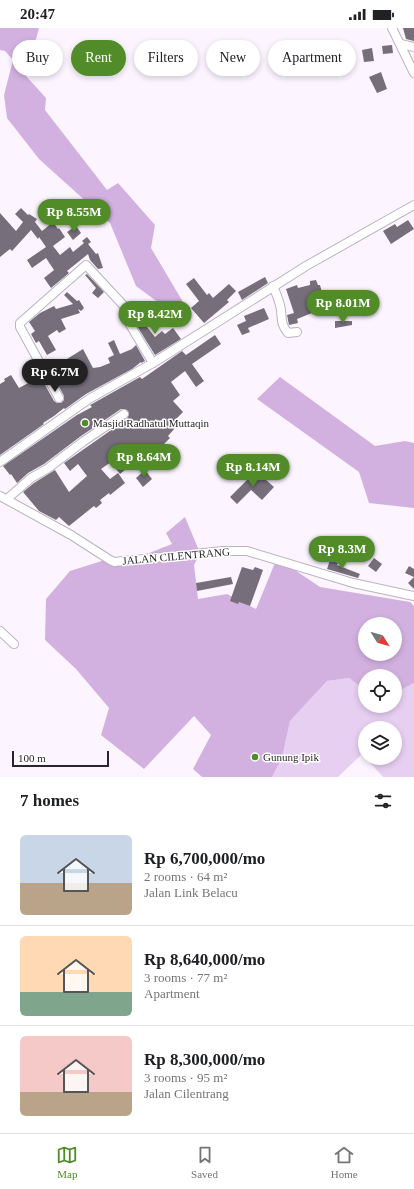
<!DOCTYPE html>
<html lang="en">
<head>
<meta charset="utf-8">
<style>
	:root { --surface:#fff; --page:#f2f2f2; --text:#202124; --muted:#757577; --line:#e0e0e0; --accent:#518c29 }
	body { margin:0; font-family:"Times New Roman",serif; background:var(--page); color:var(--text); height:100vh; display:flex; flex-direction:column; font-size:15px; white-space:nowrap }
	* { box-sizing:border-box; margin:0 }
	p { font-size:13px; color:var(--muted) }
	.icon { flex:none; width:22px; height:22px; fill:none; stroke:currentColor; stroke-width:2; stroke-linecap:round; stroke-linejoin:round }
	.map { position:relative; height:749px; overflow:hidden }
	.drawer { display:flex; flex-direction:column; background:var(--surface); flex:1 }
	.drawer>* { flex:none }
	.top-card { position:absolute; left:12px; top:12px; width:390px; height:36px; display:flex; gap:8px }
	.needle { width:26px; rotate:127deg }
	.controls { position:absolute; left:358px; top:589px; display:grid; gap:8px }
	.controls a { display:grid; place-items:center; width:44px; height:44px; border-radius:50%; background:var(--surface); box-shadow:0 2px 6px #0003; font-size:20px }
	.scale { position:absolute; left:12px; bottom:10px; width:97px; box-sizing:border-box; padding-left:4px; border:2px solid #29252b; border-top:0; font-size:11px; line-height:14px; white-space:nowrap; color:#29252b; -webkit-text-stroke:3px #fff; paint-order:stroke }
	.price { position:absolute; translate:-50% -34px; padding:0 9px; border-radius:14px; background:var(--accent); color:#fff; font-size:13px; line-height:26px; filter:drop-shadow(0 1px 2px #0008) }
	.price::after { content:''; position:absolute; left:50%; top:24px; width:12px; height:9px; margin-left:-6px; background:inherit; clip-path:polygon(0 0,100% 0,50% 100%) }
	.price.selected { background:#222; color:#fff }
	ul { padding:0; list-style:none }
	li { display:flex; align-items:center; gap:12px; height:100px; padding:0 20px }
	li+li { border-top:1px solid var(--line) }
	li span { display:grid; place-items:center; flex:none; width:112px; height:80px; border-radius:6px; color:#555 }
	li>.icon { margin-inline-start:auto }
	span .icon { width:48px; height:48px; fill:#fffc; stroke-width:1 }
	li b { font-size:17px }
	h2 { display:flex; justify-content:space-between; align-items:center; height:48px; padding:0 20px; font-size:17px }
	.tag { padding:0 14px; border-radius:18px; background:var(--surface); box-shadow:0 2px 6px #0003; font-size:14px; line-height:36px }
	.tag.selected { background:var(--accent); color:#fff }
	.status { display:flex; justify-content:space-between; align-items:center; height:28px; padding:0 20px; background:var(--surface); direction:ltr }
	.status svg { height:11px; fill:currentColor }
	.menu { display:flex; justify-content:space-around; align-items:center; height:56px; border-top:1px solid var(--line); background:var(--surface); font-size:11px; color:var(--muted) }
	.menu a { display:grid; justify-items:center; gap:2px }
	.menu .selected { color:var(--accent) }
	.map>svg:first-child { display:block }
	.green { fill:#e7cff2 }
	.forest { fill:#d2b1e0; fill-rule:evenodd }
	.building { fill:#776e7c }
	.lines { fill:none; stroke-linecap:round; stroke-linejoin:round }
	.minor-casing { stroke:#bcb2c1; stroke-width:10 }
	.minor { stroke:#fff; stroke-width:8 }
	.poi-dot { fill:#518c29; stroke:#fff; stroke-width:1.5 }
	.labels { text-anchor:middle; dominant-baseline:central; stroke-width:3; stroke-linejoin:round; paint-order:stroke }
	.poi-label { font-size:11px; fill:#29252b; stroke:#fff; text-anchor:start }
	.street-label { font-size:11px; fill:#29252b; stroke:#fff }
</style>
</head>
<body>
<div class="status"><b>20:47</b><svg viewBox="0 0 49 12"><path d="M0 12V9h3v3zM5 12V6h3v6zM10 12V3h3v9zM15 12V0h3v12zM26 1h20v11H26zM47 4h2v5h-2z"/></svg></div>
<div class="map">
<svg width="414" height="749" viewBox="0 0 414 749">
	<rect width="100%" height="100%" fill="#fcf5ff"/>
	<polygon class="green" points="349,650 365,662 365,678 395,678 395,665 414,655 414,749 383,749 366,730 395,730 395,700 365,700 365,729 362,726 338,749 272,749 282,730 290,693 327,653"/>
	<g class="forest">
		<polygon points="0,0 39,0 26,48 46,70 45,82 107,162 118,155 155,197 151,220 183,274 174,286 136,258 110,195 39,131 7,90 4,67 13,32 5,23 0,22"/>
		<polygon points="280,349 375,418 405,413 414,415 414,480 369,475 359,444 257,371"/>
		<path d="M185,489L200,525L194,537L198,571L227,566L256,581L277,530L320,559L410,574L414,578V655L395,665V648H365V662L349,650L327,653L290,693L282,730L272,749H202L193,741L211,707L194,688L144,741L101,707L109,680L76,641L45,612L46,571L70,543L108,531L144,527L172,516L166,505ZM365,596H395V626H365Z"/>
	</g>
	<g class="building">
		<polygon points="403,0 414,0 414,13 406,11"/>
		<polygon points="392,17 393,25 383,26 382,18"/>
		<polygon points="372,20 374,33 364,34 362,22"/>
		<polygon points="381,44 387,61 377,65 369,49"/>
		<polygon points="93,178 100,186 93,193 86,185"/>
		<polygon points="21,180 28,187 29,186 37,191 35,194 42,203 53,194 58,201 59,200 65,209 53,218 60,227 70,219 73,224 84,215 82,213 87,209 91,214 88,216 96,226 98,225 103,240 98,241 90,232 88,226 67,243 69,245 51,260 44,250 54,242 46,230 32,240 27,232 46,219 39,209 38,211 31,202 12,223 10,221 0,229 0,185 16,203 23,194 15,186"/>
		<polygon points="408,192 414,201 391,216 383,203 395,196 397,199"/>
		<polygon points="76,198 81,205 73,212 67,204"/>
		<polygon points="87,246 104,264 98,270 92,265 96,260 85,247"/>
		<polygon points="265,249 268,255 242,272 238,264"/>
		<polygon points="194,250 207,267 209,265 213,270 229,256 236,263 227,272 229,274 204,295 191,280 199,273 186,256"/>
		<polygon points="316,252 318,257 320,257 323,268 307,272 312,285 297,291 298,295 289,297 287,287 294,285 286,261 297,257 298,260 310,257 310,253"/>
		<polygon points="67,264 77,273 79,272 84,280 81,283 78,281 80,285 61,291 66,301 59,305 57,302 48,308 56,322 47,327 39,313 36,315 31,306 35,303 29,294 40,285 54,278 56,281 73,276 64,267"/>
		<polygon points="141,277 145,281 138,288 155,309 162,303 165,306 173,300 181,311 155,327 132,290 134,284"/>
		<polygon points="264,280 269,291 248,300 250,304 242,307 237,297 246,293 244,288"/>
		<polygon points="335,293 352,293 352,297 335,300"/>
		<polygon points="215,307 221,316 192,336 204,353 196,359 185,343 171,354 180,367 173,373 183,384 176,391 179,394 173,399 175,400 168,408 170,410 158,422 160,424 157,426 159,429 144,438 131,422 122,428 124,430 120,433 126,441 120,446 111,434 101,441 110,451 118,445 125,455 110,467 109,465 100,472 102,475 96,480 94,478 69,498 59,489 56,492 39,483 23,464 34,455 55,442 69,464 87,448 78,436 70,443 64,435 127,391 129,386 128,383 124,381 121,381 81,408 44,436 28,445 17,455 11,446 10,447 3,438 77,387 92,379 90,377 92,376 140,349 142,351 182,323 186,327"/>
		<polygon points="114,312 120,326 132,321 136,317 145,333 141,335 141,334 132,341 86,366 65,381 64,380 54,388 43,395 44,396 0,427 0,356 5,353 4,351 11,347 19,360 30,354 24,343 34,337 54,373 57,375 61,375 64,372 64,368 54,349 56,348 57,351 73,342 67,331 83,321 93,340 100,339 110,335 108,330 114,327 108,315"/>
		<polygon points="145,442 152,451 143,459 136,450"/>
		<polygon points="256,443 274,459 262,472 251,462 237,476 230,469"/>
		<polygon points="374,530 382,536 376,544 368,538"/>
		<polygon points="330,532 338,535 337,537 360,546 358,550 327,541"/>
		<polygon points="409,538 414,541 414,561 408,555 414,549 405,545"/>
		<polygon points="242,539 253,542 255,539 263,542 250,578 239,574 238,576 230,573"/>
		<polygon points="231,549 233,556 197,563 196,555"/>
	</g>
	<g class="lines">
		<g class="minor-casing">
			<g id="minor">
				<polyline points="392,0 414,45"/>
				<polyline points="401,16 414,19"/>
				<path d="M273,258C276,265 280,274 281,282C282,292 281,297 288,305L297,304"/>
				<polyline points="59,370 20,299 20,295 86,237 125,279 129,285 126,290 153,335"/>
				<polyline points="0,434 89,371 153,335 306,238 414,177"/>
				<polyline points="0,468 71,507 110,532 114,534 223,523 247,523 353,555 414,568"/>
				<polyline points="7,471 31,450 47,441 84,413 124,386"/>
				<polyline points="0,603 14,616"/>
			</g>
		</g>
		<use href="#minor" class="minor"/>
	</g>
	<g class="poi-dot">
		<circle cx="85" cy="395" r="4"/>
		<circle cx="255" cy="729" r="4"/>
	</g>
	<g class="labels">
		<g class="poi-label">
			<text x="93" y="395">Masjid Radhatul Muttaqin</text>
			<text x="263" y="729">Gunung Ipik</text>
		</g>
		<g class="street-label">
			<text transform="translate(176 528) rotate(-5)">JALAN CILENTRANG</text>
		</g>
	</g>
</svg>
<div class="controls">
<a><svg class="needle" viewBox="-14 -14 28 28"><path d="M0-13l5 13h-10z" fill="#e53935"/><path d="M0 13l5-13h-10z" fill="#757577"/></svg></a>
<a><svg class="icon" aria-label="locate" viewBox="0 0 24 24"><circle cx="12" cy="12" r="6"/><path d="M12 2v4M12 18v4M2 12h4M18 12h4"/></svg></a>
<a><svg class="icon" aria-label="layers" viewBox="0 0 24 24"><path d="M12 4l9 5-9 5-9-5zM3 14l9 5 9-5"/></svg></a>
</div>
<div class="scale">100 m</div>
<b class="price" style="left:74px;top:205px">Rp 8.55M</b>
<b class="price" style="left:343px;top:296px">Rp 8.01M</b>
<b class="price" style="left:155px;top:307px">Rp 8.42M</b>
<b class="price selected" style="left:55px;top:365px">Rp 6.7M</b>
<b class="price" style="left:144px;top:450px">Rp 8.64M</b>
<b class="price" style="left:253px;top:460px">Rp 8.14M</b>
<b class="price" style="left:342px;top:542px">Rp 8.3M</b>
<div class="top-card">
<a class="tag">Buy</a>
<a class="tag selected">Rent</a>
<a class="tag">Filters</a>
<a class="tag">New</a>
<a class="tag">Apartment</a>
</div>
</div>
<section class="drawer">
<h2>7 homes<svg class="icon" aria-label="filters" viewBox="0 0 24 24"><path d="M4 7h16M4 17h16"/><circle cx="9" cy="7" r="2"/><circle cx="15" cy="17" r="2"/></svg></h2>
<ul>
<li><span style="background:linear-gradient(#c9d6e8 60%,#b9a48a 0)"><svg class="icon" aria-label="home" viewBox="0 0 24 24"><path d="M3 11l9-7 9 7M6 9v11h12V9"/></svg></span><div><b>Rp 6,700,000/mo</b><p>2 rooms · 64 m²</p><p>Jalan Link Belacu</p></div></li>
<li><span style="background:linear-gradient(#ffd9b3 70%,#7fa58c 0)"><svg class="icon" aria-label="home" viewBox="0 0 24 24"><path d="M3 11l9-7 9 7M6 9v11h12V9"/></svg></span><div><b>Rp 8,640,000/mo</b><p>3 rooms · 77 m²</p><p>Apartment</p></div></li>
<li><span style="background:linear-gradient(#f6c9c9 70%,#b9a48a 0)"><svg class="icon" aria-label="home" viewBox="0 0 24 24"><path d="M3 11l9-7 9 7M6 9v11h12V9"/></svg></span><div><b>Rp 8,300,000/mo</b><p>3 rooms · 95 m²</p><p>Jalan Cilentrang</p></div></li>
</ul>
</section>
<nav class="menu">
<a class="selected"><svg class="icon" aria-label="map" viewBox="0 0 24 24"><path d="M3 6l6-2 6 2 6-2v14l-6 2-6-2-6 2zM9 4v14M15 6v14"/></svg>Map</a>
<a><svg class="icon" aria-label="saved" viewBox="0 0 24 24"><path d="M7 4h10v16l-5-4-5 4z"/></svg>Saved</a>
<a><svg class="icon" aria-label="home" viewBox="0 0 24 24"><path d="M3 11l9-7 9 7M6 9v11h12V9"/></svg>Home</a>
</nav>
</body>
</html>
